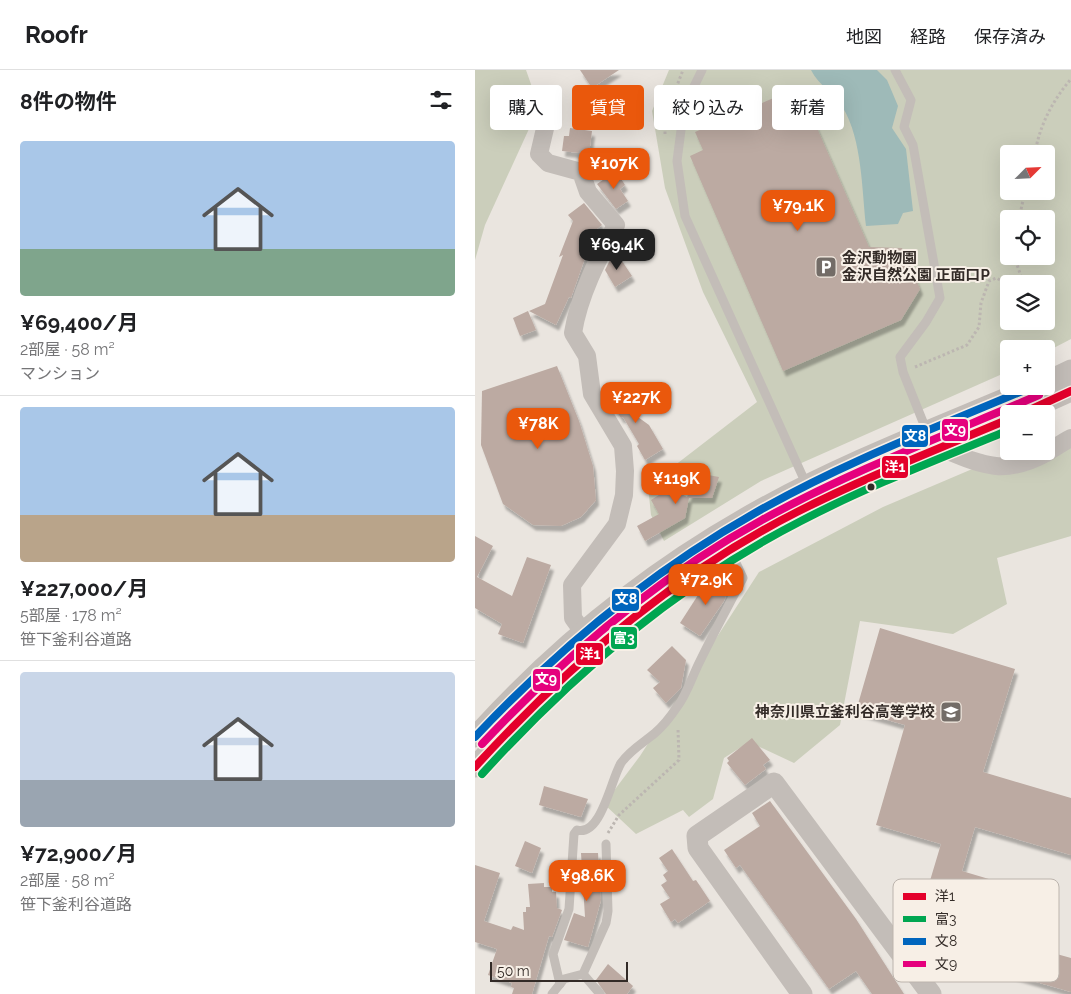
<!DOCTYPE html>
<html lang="ja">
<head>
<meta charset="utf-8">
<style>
	:root { --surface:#fff; --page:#f6f6f6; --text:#202124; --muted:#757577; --line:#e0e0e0; --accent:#ea580c }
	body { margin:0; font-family:Raleway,"Noto Sans JP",sans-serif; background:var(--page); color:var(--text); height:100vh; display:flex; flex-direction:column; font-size:19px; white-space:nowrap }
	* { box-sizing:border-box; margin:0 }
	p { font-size:16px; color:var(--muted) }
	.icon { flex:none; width:28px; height:28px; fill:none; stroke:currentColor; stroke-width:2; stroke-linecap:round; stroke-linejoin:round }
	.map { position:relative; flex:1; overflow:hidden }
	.sheet { display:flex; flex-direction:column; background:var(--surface); width:475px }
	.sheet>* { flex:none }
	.hud { position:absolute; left:15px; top:15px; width:475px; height:45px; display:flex; gap:10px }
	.needle { width:32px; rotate:66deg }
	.fabs { position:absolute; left:525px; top:75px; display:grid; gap:10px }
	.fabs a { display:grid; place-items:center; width:55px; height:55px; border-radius:5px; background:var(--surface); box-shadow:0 5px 20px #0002; font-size:25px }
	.scale { position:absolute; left:15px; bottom:12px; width:138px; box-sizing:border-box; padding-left:5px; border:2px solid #332b27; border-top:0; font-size:14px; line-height:18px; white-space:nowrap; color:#332b27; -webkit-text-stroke:4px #f7efe6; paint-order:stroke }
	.price { position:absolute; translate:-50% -42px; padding:0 11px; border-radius:10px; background:var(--accent); color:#fff; font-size:16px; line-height:32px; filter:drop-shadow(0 1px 2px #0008) }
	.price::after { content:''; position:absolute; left:50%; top:30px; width:15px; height:11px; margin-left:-8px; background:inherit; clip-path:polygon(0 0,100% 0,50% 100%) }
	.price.active { background:#222; color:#fff }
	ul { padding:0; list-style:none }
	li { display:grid; align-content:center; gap:10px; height:265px; padding:0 20px }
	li+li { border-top:1px solid var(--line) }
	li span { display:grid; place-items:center; height:155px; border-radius:5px; color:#555 }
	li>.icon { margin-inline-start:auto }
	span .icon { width:90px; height:90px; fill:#fffc; stroke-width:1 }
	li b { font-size:21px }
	h2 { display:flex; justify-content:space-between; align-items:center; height:60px; padding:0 20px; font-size:21px }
	.pill { padding:0 18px; border-radius:5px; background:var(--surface); box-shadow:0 5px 20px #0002; font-size:18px; line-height:45px }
	.pill.active { background:var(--accent); color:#fff }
	header { display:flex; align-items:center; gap:30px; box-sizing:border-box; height:70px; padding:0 25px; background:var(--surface); border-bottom:1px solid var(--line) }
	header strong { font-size:24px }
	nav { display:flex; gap:28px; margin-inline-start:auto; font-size:18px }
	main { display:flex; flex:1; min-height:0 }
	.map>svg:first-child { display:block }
	.green { fill:#cbcebb; fill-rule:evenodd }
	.water { fill:#9ebab8 }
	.building { fill:#bcaaa2; filter:url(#shadow) }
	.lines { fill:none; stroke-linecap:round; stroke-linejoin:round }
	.path { stroke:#bcb6b1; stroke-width:3; stroke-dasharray:2.5 2.5; stroke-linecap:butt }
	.service { stroke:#c3bdb8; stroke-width:9 }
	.minor { stroke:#c3bdb8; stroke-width:18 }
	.tertiary { stroke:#c3bdb8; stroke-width:21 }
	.bus-1-casing { stroke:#f7efe6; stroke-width:11 }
	.bus-2-casing { stroke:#f7efe6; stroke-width:11 }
	.bus-3-casing { stroke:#f7efe6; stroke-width:11 }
	.bus-4-casing { stroke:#f7efe6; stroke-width:11 }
	.bus-1 { stroke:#e4002b; stroke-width:8 }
	.bus-2 { stroke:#00a651; stroke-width:8 }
	.bus-3 { stroke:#0065bd; stroke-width:8 }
	.bus-4 { stroke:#e5007d; stroke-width:8 }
	.bus-dot { fill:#332b27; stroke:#f7efe6; stroke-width:2 }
	.labels { text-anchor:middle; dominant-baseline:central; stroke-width:4; stroke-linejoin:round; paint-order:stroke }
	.poi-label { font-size:15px; font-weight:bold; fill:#332b27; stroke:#f7efe6; text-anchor:start }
	.key { fill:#f7efe6; stroke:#bcb4ad; stroke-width:1 }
	.key-label { font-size:14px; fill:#332b27 }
	.line-badge { stroke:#f7efe6; stroke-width:2 }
	.badge-label { font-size:14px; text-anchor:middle; font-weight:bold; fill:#fff }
</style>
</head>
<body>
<header>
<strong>Roofr</strong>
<nav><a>地図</a><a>経路</a><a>保存済み</a></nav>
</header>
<main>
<section class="sheet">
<h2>8件の物件<svg class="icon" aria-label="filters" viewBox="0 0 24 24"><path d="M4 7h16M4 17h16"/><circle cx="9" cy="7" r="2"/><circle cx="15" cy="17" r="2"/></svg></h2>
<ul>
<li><span style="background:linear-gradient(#a9c7e8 70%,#7fa58c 0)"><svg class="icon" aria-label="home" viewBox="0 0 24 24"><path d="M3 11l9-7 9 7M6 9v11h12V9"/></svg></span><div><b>¥69,400/月</b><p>2部屋 · 58 m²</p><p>マンション</p></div></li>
<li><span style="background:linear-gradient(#a9c7e8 70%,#b9a48a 0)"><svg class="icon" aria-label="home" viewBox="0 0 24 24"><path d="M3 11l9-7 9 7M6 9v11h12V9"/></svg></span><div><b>¥227,000/月</b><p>5部屋 · 178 m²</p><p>笹下釜利谷道路</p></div></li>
<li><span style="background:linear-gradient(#c9d6e8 70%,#9aa5b1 0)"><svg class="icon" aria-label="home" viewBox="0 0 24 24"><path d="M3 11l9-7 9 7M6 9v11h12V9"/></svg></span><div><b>¥72,900/月</b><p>2部屋 · 58 m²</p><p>笹下釜利谷道路</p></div></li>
</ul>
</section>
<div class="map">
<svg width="596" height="924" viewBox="0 0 596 924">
	<defs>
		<filter id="shadow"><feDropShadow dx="3" dy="5.5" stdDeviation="1" flood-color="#0004"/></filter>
	</defs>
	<rect width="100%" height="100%" fill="#eae5df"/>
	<g class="green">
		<polygon points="0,0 51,0 64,37 10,155 0,190"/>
		<path d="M194,0H596V269L571,282V279H534V301L286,411L189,471L176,445L173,416L282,332L228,222L190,118L177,41ZM534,84H571V121H534ZM534,149H571V186H534ZM534,214H571V251H534Z"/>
		<polygon points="596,375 596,466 522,488 532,534 478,564 385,551 365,655 319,693 274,672 249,688 238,729 214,747 208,740 161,764 129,734 165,686 284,502 408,437 502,397"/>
	</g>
	<path class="water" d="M336,0H402L412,10L423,36L417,58L431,79L438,141L428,143L423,154L391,156C387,120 387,69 368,38C360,24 344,16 336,0Z"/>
	<g class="building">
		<polygon points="105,0 144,0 117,18"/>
		<polygon points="324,17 394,177 427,178 445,219 426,250 308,301 215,86 228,80 220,62"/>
		<polygon points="95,58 117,61 114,84 87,81 89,66 94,66"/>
		<polygon points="141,101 150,115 145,119 153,131 141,139 122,114"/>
		<polygon points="109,133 127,155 109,169 116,171 96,228 94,227 81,255 54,241 70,234 88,185 84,187 98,151 93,145"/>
		<polygon points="143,185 157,206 140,217 130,200 135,190"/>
		<polygon points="53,241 61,260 45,266 38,248"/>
		<polygon points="82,296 104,351 118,396 121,430 106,447 86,456 58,455 28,434 6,375 7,321"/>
		<polygon points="150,318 163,338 156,342 174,355 188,379 170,390 162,376 164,374 148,347 146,348 133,328"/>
		<polygon points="222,403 244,407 237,428 214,428 210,448 170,471 162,456 184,444 176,430 195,418 212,427"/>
		<polygon points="0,466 18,476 2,507 37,526 52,487 76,495 48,573 23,564 27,554 0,538"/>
		<polygon points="259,504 249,531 225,566 205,553 225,522"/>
		<polygon points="405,558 540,599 508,702 596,728 596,785 500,757 487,801 568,825 553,876 596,888 596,922 500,894 514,843 451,824 466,774 401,755 430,655 381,641"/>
		<polygon points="197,576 211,590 206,618 191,633 178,618 185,612 172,600"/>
		<polygon points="277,668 295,690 288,695 291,699 270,715 252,693 254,691 252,688"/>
		<polygon points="69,716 113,729 106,747 64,735"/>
		<polygon points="295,731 381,849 429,924 397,924 381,901 354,919 265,795 261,798 249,780 285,756 277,743"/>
		<polygon points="50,771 66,778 57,803 40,796"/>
		<polygon points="197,779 218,811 221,810 235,831 203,853 200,849 196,852 185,834 195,828 186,815 192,811 188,805 193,801 184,788"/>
		<polygon points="106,783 123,783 126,830 113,877 89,870 99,843 110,847"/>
		<polygon points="0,795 25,803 9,851 36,860 38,856 49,860 48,842 51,842 51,837 55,837 53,814 69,813 69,817 77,817 77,822 81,822 82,838 87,840 77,867 74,866 57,924 37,924 39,918 36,917 37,913 13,905 22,879 0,872"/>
		<polygon points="133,894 158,916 152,924 131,924 121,910"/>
	</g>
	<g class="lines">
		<g class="path">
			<polyline points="201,18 208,0"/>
			<polyline points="190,64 190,52 194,41"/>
			<path d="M560,84C564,56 578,30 596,9"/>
			<polyline points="544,149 550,121"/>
			<polyline points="539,186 548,212 544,214"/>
			<polyline points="440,297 492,275 504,257 506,233 514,211 521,208 534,214"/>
			<polyline points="133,763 144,745 204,690 203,659"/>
		</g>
		<g class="service">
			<polyline points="227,0 209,37 202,91 210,146 332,416"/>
			<polyline points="420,0 436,30 429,57 438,75 465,228 451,252 425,287 428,302 452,362"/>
			<polyline points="108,904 125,924"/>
			<path d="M85,914L78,884L94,839L99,764L102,760C126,767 136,709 146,693C155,680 168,673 180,663C188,656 196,646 202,637C212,624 217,607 224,593C238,564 253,536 268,508L255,480"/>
			<polyline points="77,924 89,909 108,904 131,853 133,841 131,774"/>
		</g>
		<g class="minor">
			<path d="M76,33L64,84L73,93L106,102L113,122L141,155C123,189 104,225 98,263L112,286L117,324L148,376L150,401L149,425L142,454L97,515L98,548L116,573"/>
			<path d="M466,378C509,396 529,406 573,382C581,377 588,372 596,368"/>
		</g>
		<g class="tertiary">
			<polyline points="571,312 596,300"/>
			<polyline points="545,344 596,321"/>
			<path d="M0,667C81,577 175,501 281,442C368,393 469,355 560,316"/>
			<path d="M0,697C83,602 182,519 292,458C368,415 454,383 534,349"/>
			<polyline points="327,924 223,778 222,766 299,713 456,924"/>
		</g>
		<g class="bus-1-casing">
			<g id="bus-1">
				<polyline points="546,344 596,321"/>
				<path d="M0,697C93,595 198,505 322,442C391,407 463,379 534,349"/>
			</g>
		</g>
		<g class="bus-2-casing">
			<path id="bus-2" d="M7,704C100,602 203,514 326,451C393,416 464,389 534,360"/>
		</g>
		<g class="bus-3-casing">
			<path id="bus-3" d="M0,667C83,579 174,503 280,443C369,392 465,356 559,316"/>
		</g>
		<g class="bus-4-casing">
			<path id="bus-4" d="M7,674C90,586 181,508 287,450C376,401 471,365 564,325"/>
		</g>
		<use href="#bus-1" class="bus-1"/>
		<use href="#bus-2" class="bus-2"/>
		<use href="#bus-3" class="bus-3"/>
		<use href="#bus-4" class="bus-4"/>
	</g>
	<defs>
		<g id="parking-square" transform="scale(1.125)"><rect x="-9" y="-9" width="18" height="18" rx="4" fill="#736c67" stroke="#f7efe6"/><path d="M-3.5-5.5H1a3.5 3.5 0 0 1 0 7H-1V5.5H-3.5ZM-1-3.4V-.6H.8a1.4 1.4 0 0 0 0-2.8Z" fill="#fff"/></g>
		<g id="school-square" transform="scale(1.125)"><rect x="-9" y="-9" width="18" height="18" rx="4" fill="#736c67" stroke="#f7efe6"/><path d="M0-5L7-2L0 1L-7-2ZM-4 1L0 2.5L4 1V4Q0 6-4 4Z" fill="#fff"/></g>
	</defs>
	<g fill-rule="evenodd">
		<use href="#parking-square" x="351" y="197"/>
		<use href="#school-square" x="476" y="642"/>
	</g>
	<circle class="bus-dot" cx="396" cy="417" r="4.5"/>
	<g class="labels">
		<g class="poi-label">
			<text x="367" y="188">金沢動物園<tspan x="367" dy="17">金沢自然公園 正面口P</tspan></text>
			<text x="460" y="642" text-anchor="end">神奈川県立釜利谷高等学校</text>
		</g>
	</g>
	<rect x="418" y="809" width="166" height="103" rx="8" class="key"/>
	<rect x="428" y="823" width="23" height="7" fill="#e4002b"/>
	<rect x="428" y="846" width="23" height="6" fill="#00a651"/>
	<rect x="428" y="868" width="23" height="7" fill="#0065bd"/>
	<rect x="428" y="891" width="23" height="6" fill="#e5007d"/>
	<g class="key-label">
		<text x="460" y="831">洋1</text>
		<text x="460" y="854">富3</text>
		<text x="460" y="876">文8</text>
		<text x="460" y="899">文9</text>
	</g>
	<g class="line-badge">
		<rect x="466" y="348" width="28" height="24" rx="5" fill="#e5007d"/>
		<rect x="426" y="354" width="28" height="24" rx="5" fill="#0065bd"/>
		<rect x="406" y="385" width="28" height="24" rx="5" fill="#e4002b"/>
		<rect x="136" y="518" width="29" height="24" rx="5" fill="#0065bd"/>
		<rect x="135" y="556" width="28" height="24" rx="5" fill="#00a651"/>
		<rect x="100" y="572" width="29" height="24" rx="5" fill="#e4002b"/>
		<rect x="57" y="598" width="29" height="24" rx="5" fill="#e5007d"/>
	</g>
	<g class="badge-label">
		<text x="480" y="365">文9</text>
		<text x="440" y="371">文8</text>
		<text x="420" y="402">洋1</text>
		<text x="151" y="534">文8</text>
		<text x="149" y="573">富3</text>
		<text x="115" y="589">洋1</text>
		<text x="71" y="614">文9</text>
	</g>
</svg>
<div class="fabs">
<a><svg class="needle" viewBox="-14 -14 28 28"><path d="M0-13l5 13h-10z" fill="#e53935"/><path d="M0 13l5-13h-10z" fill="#757577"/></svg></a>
<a><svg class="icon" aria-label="locate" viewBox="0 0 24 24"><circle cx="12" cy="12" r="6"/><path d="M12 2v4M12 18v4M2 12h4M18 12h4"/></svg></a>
<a><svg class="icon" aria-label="layers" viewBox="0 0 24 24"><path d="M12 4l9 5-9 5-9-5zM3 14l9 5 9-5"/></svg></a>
<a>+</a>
<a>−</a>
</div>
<div class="scale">50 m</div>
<b class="price" style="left:139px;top:120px">¥107K</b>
<b class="price" style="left:323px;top:162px">¥79.1K</b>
<b class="price active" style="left:142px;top:201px">¥69.4K</b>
<b class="price" style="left:161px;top:354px">¥227K</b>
<b class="price" style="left:63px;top:380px">¥78K</b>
<b class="price" style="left:201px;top:435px">¥119K</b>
<b class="price" style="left:231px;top:536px">¥72.9K</b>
<b class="price" style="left:112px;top:832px">¥98.6K</b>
<div class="hud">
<a class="pill">購入</a>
<a class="pill active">賃貸</a>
<a class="pill">絞り込み</a>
<a class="pill">新着</a>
</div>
</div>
</main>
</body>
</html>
